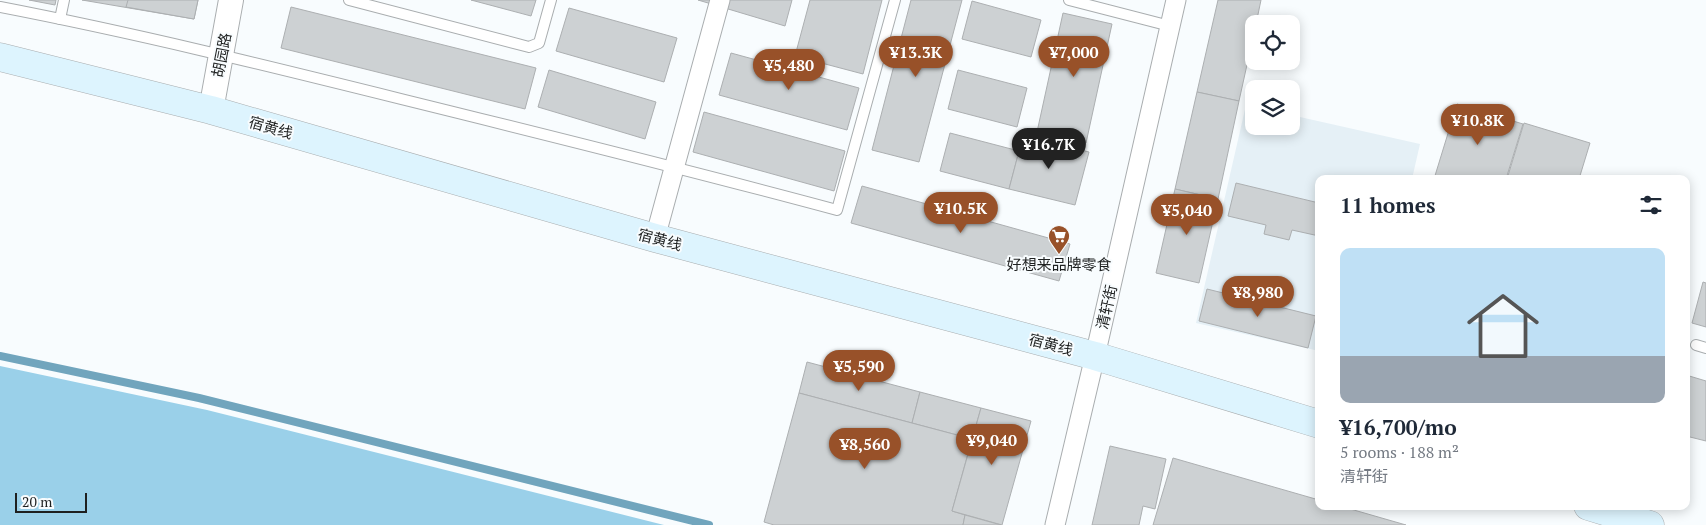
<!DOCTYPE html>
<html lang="en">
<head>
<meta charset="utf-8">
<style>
	:root { --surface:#fff; --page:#f2f2f3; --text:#1f2937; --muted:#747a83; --line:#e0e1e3; --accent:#985129 }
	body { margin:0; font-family:"PT Serif","Noto Sans SC",serif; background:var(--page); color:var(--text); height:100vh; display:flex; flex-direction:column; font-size:19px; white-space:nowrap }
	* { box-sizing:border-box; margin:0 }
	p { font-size:16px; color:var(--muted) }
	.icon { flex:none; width:28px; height:28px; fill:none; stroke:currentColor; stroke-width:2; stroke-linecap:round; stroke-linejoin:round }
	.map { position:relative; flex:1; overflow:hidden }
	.sheet { position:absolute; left:1315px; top:175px; width:375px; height:335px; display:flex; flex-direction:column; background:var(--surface); border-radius:10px; box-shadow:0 2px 12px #0003 }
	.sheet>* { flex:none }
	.tools { position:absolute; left:1245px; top:15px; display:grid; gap:10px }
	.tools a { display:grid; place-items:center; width:55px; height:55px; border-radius:10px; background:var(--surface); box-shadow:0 2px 12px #0003; font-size:25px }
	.scale { position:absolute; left:15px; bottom:12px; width:72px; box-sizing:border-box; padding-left:5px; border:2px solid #1e2020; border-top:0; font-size:14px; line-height:18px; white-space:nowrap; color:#1e2020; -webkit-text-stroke:4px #f8fcfe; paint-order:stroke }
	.price { position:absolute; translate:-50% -42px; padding:0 11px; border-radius:18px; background:var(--accent); color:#fff; font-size:16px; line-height:32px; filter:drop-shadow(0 1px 2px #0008) }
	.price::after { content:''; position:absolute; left:50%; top:30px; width:15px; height:11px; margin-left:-8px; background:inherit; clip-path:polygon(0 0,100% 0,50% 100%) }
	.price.selected { background:#222; color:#fff }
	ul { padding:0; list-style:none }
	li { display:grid; align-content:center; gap:10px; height:265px; padding:0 25px }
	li+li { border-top:1px solid var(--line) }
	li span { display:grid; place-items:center; height:155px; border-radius:10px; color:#555 }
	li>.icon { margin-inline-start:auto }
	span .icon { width:90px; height:90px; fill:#fffc; stroke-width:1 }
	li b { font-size:21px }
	h2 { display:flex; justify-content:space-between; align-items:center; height:60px; padding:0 25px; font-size:21px }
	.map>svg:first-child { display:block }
	.built { fill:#e5f0f6 }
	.green { fill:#9ad0e9 }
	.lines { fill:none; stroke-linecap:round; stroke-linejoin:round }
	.stream { stroke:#71a5bd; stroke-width:8 }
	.building { fill:#cdd1d3; stroke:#acafb1 }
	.service-casing { stroke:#a9adaf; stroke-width:12 }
	.minor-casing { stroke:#a9adaf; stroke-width:21 }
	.tertiary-casing { stroke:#a9adaf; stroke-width:26 }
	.secondary-casing { stroke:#a9adaf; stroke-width:29 }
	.service { stroke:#fff; stroke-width:10 }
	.minor { stroke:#fff; stroke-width:19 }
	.tertiary { stroke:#fff; stroke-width:24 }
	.secondary { stroke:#ddf4fe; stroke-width:28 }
	.labels { text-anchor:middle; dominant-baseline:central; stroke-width:4; stroke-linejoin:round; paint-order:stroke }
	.street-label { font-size:15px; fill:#1e2020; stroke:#f8fcfe }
	.poi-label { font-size:15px; fill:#1e2020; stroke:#f8fcfe }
</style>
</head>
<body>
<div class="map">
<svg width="1706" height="525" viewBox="0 0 1706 525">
	<rect width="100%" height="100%" fill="#f8fcfe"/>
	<polygon class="built" points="1246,105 1254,107 1254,126 1291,126 1291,115 1420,144 1412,179 1319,179 1319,351 1196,323"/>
	<polygon class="green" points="0,366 207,410 664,525 0,525"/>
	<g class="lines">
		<polyline class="stream" points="0,356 199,398 709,525"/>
	</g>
	<g class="building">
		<polygon points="29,0 56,0 55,5"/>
		<polygon points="82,0 198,0 194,19"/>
		<polygon points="128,0 198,0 194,19 126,7"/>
		<polygon points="471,0 536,0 531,16"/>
		<polygon points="698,0 792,0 785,26"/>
		<polygon points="810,0 882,0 863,74 795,56"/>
		<polygon points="911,0 962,0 919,162 872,150"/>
		<polygon points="1218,0 1261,0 1256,24 1254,24 1254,33 1239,101 1197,92"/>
		<polygon points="972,1 1041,20 1031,57 962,39"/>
		<polygon points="291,7 536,68 525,109 281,48"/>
		<polygon points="569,8 677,38 664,82 556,51"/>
		<polygon points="1063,13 1112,24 1086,143 1037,132"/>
		<polygon points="731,53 859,88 847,130 719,95"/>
		<polygon points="549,70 656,102 645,139 538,107"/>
		<polygon points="958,70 1027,88 1017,127 948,109"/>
		<polygon points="1197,92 1239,101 1218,199 1175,189"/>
		<polygon points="1457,104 1523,124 1506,179 1434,179"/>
		<polygon points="704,112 845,151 834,191 693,152"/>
		<polygon points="1524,123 1590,143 1579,179 1507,179"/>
		<polygon points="950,133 1019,151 1009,189 940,171"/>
		<polygon points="1023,136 1089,152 1075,205 1009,189"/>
		<polygon points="1236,183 1319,203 1319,236 1292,230 1289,240 1264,234 1266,225 1228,216"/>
		<polygon points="862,186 1070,244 1059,281 851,223"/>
		<polygon points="1175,189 1218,199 1199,283 1156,273"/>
		<polygon points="1703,282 1706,283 1706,327 1692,323"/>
		<polygon points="1207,289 1316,316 1308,348 1199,321"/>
		<polygon points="807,362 920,392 912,423 799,393"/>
		<polygon points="1686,375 1706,381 1706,441 1686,436"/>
		<polygon points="920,392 981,408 972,439 912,423"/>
		<polygon points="799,393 972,439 952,511 965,515 963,525 774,525 764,522"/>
		<polygon points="981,408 1031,421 1002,525 952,511"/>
		<polygon points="1110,446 1166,459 1155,509 1143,506 1139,525 1092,525"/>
		<polygon points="1173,458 1319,500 1319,506 1340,506 1406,525 1153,525"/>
		<polygon points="965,515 1001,525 963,525"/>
	</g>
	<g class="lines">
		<g class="service-casing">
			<g id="service">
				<polyline points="349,0 529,47 539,43 551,0"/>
				<polyline points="1069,0 1170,26"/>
				<path d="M0,7C135,33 268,66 401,99C547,135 692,171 837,210L895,0"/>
				<polyline points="60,19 64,0"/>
				<polyline points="1696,345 1706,348"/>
			</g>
		</g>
		<g class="minor-casing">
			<g id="minor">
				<polyline points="655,238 720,0"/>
				<polyline points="1055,525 1095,356 1176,0"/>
			</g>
		</g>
		<g class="tertiary-casing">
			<polyline id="tertiary" points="211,110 231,0"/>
		</g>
		<g class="secondary-casing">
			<g id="secondary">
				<polyline points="0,57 211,110 655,238 1095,356 1319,424"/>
				<polyline points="1588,506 1650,525"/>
			</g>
		</g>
		<use href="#service" class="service"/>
		<use href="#minor" class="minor"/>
		<use href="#tertiary" class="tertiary"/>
		<use href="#secondary" class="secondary"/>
	</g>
	<defs>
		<g id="supermarket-pin" transform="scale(1.125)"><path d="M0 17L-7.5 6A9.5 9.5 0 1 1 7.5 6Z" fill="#985129" stroke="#f8fcfe"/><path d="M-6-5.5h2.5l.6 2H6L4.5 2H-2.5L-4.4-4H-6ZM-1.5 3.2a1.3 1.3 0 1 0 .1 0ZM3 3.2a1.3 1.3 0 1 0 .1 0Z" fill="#fff"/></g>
	</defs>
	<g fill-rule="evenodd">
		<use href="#supermarket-pin" x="1059" y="236"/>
	</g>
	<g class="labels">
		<g class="street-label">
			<text transform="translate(221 55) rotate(-79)">胡园路</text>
			<text transform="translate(271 127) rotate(16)">宿黄线</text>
			<text transform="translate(660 239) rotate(15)">宿黄线</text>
			<text transform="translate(1106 307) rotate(-77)">清轩街</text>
			<text transform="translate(1051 344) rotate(15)">宿黄线</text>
		</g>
		<g class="poi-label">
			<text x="1059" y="264">好想来品牌零食</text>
		</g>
	</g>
</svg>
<div class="tools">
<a><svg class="icon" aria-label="locate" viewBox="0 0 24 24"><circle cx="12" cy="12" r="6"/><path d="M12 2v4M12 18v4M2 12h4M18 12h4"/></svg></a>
<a><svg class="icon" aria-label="layers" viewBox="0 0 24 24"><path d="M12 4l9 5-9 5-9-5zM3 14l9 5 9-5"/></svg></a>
</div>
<div class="scale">20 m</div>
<b class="price" style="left:916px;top:78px">¥13.3K</b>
<b class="price" style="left:1074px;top:78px">¥7,000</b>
<b class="price" style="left:789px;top:91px">¥5,480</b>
<b class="price" style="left:1478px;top:146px">¥10.8K</b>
<b class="price selected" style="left:1049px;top:170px">¥16.7K</b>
<b class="price" style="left:961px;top:234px">¥10.5K</b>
<b class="price" style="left:1187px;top:236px">¥5,040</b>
<b class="price" style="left:1258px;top:318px">¥8,980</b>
<b class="price" style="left:859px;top:392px">¥5,590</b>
<b class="price" style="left:992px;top:466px">¥9,040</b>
<b class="price" style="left:865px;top:470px">¥8,560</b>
<section class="sheet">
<h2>11 homes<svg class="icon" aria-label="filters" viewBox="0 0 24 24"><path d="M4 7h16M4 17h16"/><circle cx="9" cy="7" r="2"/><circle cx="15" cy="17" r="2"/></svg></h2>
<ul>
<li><span style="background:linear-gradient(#bfe0f5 70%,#9aa5b1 0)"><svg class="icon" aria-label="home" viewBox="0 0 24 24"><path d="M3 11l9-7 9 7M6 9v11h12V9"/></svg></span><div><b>¥16,700/mo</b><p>5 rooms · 188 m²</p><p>清轩街</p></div></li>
</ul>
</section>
</div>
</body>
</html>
